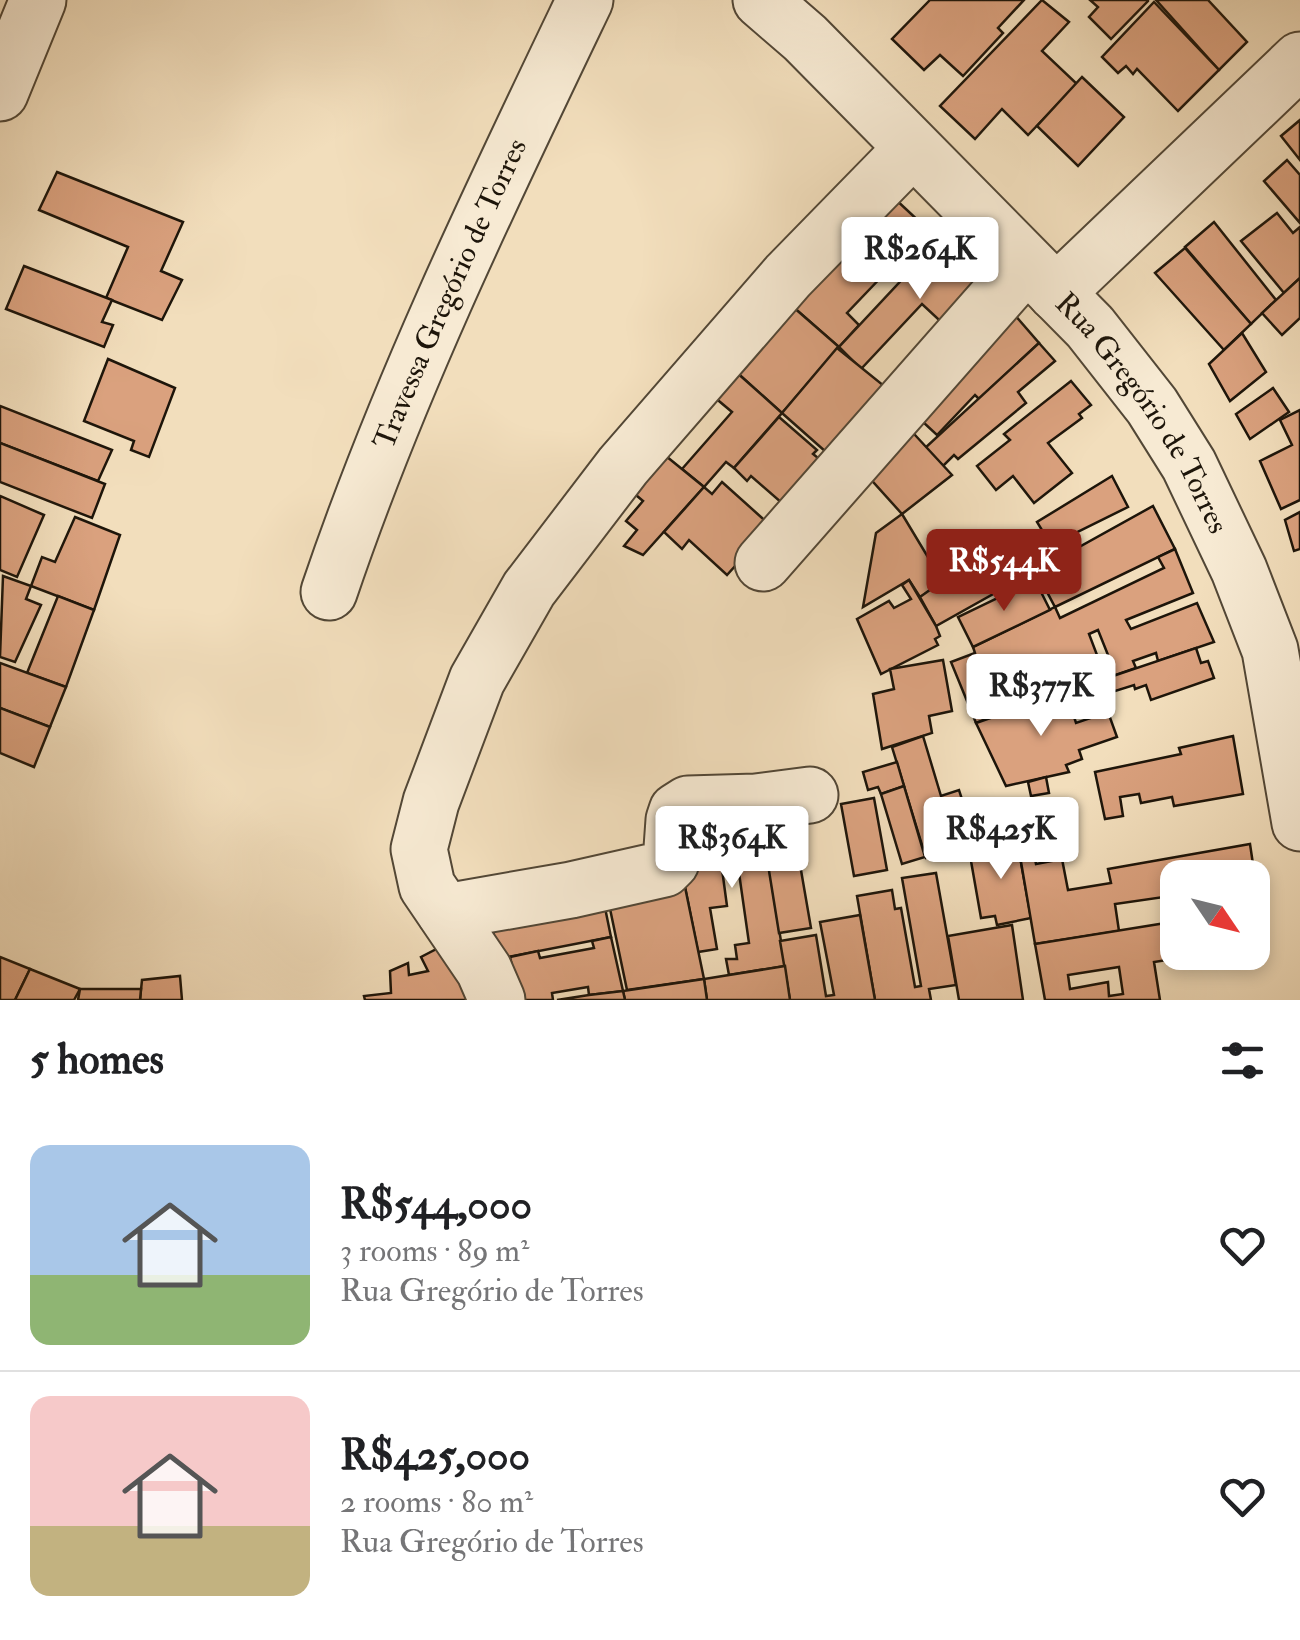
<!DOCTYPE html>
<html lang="en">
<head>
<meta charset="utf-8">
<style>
	:root { --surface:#fff; --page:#f2f2f2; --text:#202124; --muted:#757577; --line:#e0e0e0; --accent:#8f2418 }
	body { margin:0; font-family:"IM FELL Double Pica",serif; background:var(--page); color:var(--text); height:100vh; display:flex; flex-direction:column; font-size:38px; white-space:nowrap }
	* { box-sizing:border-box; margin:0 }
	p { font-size:32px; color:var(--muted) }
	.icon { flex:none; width:55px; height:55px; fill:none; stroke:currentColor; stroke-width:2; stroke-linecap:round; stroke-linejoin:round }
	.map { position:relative; height:1000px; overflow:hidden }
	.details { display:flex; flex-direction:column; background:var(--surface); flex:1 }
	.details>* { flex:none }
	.needle { width:65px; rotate:125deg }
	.buttons { position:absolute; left:1160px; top:860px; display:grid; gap:20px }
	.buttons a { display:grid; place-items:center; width:110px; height:110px; border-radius:20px; background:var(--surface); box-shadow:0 5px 15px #0003; font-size:50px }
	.price { position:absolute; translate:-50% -85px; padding:0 22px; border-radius:10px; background:#fff; color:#222; font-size:32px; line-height:65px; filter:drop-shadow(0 2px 5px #0008) }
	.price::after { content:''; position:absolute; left:50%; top:60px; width:30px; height:22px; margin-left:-15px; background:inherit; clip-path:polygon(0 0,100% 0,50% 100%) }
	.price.active { background:var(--accent); color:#fff }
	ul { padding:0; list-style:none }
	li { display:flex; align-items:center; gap:30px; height:250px; padding:0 30px }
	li+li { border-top:2px solid var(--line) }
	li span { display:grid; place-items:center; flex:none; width:280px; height:200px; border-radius:20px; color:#555 }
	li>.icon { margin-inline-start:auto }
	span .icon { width:120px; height:120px; fill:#fffc; stroke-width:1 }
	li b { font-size:42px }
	h2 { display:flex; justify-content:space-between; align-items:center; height:120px; padding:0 30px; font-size:42px }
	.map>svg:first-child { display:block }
	.building { fill:#daa17e; stroke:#1d150a; stroke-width:2.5; fill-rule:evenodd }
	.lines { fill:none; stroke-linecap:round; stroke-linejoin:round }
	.minor-casing { stroke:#524736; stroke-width:59 }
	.minor { stroke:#f7ead3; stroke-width:55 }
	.labels { text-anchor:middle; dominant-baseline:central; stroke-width:9; stroke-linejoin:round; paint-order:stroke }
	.street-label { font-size:30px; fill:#1d150a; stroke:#f7ead3 }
</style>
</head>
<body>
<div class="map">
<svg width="1300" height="1000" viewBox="0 0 1300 1000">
	<rect width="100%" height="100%" fill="#f2debc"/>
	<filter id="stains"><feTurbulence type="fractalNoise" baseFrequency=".002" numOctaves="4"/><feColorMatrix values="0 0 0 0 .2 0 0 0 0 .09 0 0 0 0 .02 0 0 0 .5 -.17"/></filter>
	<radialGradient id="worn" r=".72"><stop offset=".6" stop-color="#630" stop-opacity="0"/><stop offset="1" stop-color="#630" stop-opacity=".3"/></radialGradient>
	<g class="building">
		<polygon points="930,0 1024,0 998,28 1003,33 963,76 940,55 924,70 892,39"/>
		<polygon points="1042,0 1069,22 1042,51 1077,84 1028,135 1002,109 975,139 940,106"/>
		<polygon points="1090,0 1148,0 1148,1 1111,39 1089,17 1098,7"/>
		<polygon points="1156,0 1208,0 1247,42 1219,70"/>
		<polygon points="1154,2 1219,70 1178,111 1137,69 1133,74 1126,66 1118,73 1102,57"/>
		<polygon points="1082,77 1124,117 1078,166 1037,126"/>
		<polygon points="1300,120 1300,160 1281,136"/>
		<polygon points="1287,160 1300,175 1300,223 1264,181"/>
		<polygon points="57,172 183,222 161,271 182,280 162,320 106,298 128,247 39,210"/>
		<polygon points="892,196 939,240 901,281 889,269 847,313 859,325 839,347 792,306"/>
		<polygon points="1277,213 1293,233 1300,227 1300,278 1284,293 1241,241"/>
		<polygon points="1214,222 1276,300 1251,324 1185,247"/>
		<polygon points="939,240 992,288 952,332 922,304 861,369 839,347"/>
		<polygon points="1185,248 1251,324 1224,350 1155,273"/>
		<polygon points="24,266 112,300 102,322 113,325 104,347 6,309"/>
		<polygon points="1300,278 1300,318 1282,335 1262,313"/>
		<polygon points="792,306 839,347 782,413 733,369"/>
		<polygon points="1007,306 1039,343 979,399 975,395 937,435 910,410"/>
		<polygon points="1242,333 1266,372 1230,401 1209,364"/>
		<polygon points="1039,343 1055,361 1018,392 1026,403 958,459 954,455 943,466 925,448"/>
		<polygon points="837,348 889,390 826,452 782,413"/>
		<polygon points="108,359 175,388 149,457 131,450 134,441 84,421"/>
		<polygon points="735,371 782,413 734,468 726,462 704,487 682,469 732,412 713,396"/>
		<polygon points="1071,381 1091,405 1079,414 1082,418 1048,443 1072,473 1034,503 1013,476 996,490 977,466 1010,440 1004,434"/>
		<polygon points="1273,388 1289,412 1250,439 1236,414"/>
		<polygon points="0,406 112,450 98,481 0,443"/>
		<polygon points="1300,410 1300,500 1281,509 1260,461 1292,445 1280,420"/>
		<polygon points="779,417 817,450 813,454 818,458 799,481 808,489 790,510 751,476 747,481 734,468"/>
		<polygon points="903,422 952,475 902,514 857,464"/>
		<polygon points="0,443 105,484 92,518 0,482"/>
		<polygon points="661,452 704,487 643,555 624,546 637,530 626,521 643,501 630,490"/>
		<polygon points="1112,476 1128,507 1051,545 1037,522"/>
		<polygon points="722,482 771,526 727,575 689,540 682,549 664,532 704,487 712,494"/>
		<polygon points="0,496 44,515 17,577 0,570"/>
		<polygon points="1153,506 1175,549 1055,607 1036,571"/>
		<polygon points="1300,512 1300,549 1294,551 1285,520"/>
		<polygon points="902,514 943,582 920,597 909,580 863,607 876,533"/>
		<polygon points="75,517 120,535 94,610 31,586 42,557 55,562"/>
		<polygon points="1016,536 1036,570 936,626 920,597 934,587 938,592 945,588 943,582 986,558 984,556"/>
		<path d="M1175,549L1193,593L1126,620L1131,629L1197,603L1214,642L1158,661L1156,653L1133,661L1136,668L1075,689L1072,684L998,708L1000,714L976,723L951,662L975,653L973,647L1055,607L1060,618L1164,568L1158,557ZM1098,630L1110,660L1100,663L1089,634Z"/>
		<polygon points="3,576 31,586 26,599 41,605 15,662 0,657"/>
		<polygon points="909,580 936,626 940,636 935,639 938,645 881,674 857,619 889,601 894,608 911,599 902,585"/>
		<polygon points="1035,580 1050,610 973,647 958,617"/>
		<polygon points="58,596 94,610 66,687 27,673"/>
		<polygon points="1196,648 1201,663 1208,661 1214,678 1151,700 1146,685 1135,689 1134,685 1112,692 1107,678"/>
		<polygon points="943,660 952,711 929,716 932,733 882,749 873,694 894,689 890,669"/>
		<polygon points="0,663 66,687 50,727 0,708"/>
		<polygon points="1066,692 1076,723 1108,712 1117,737 1079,750 1082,759 1066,765 1069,772 1006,786 976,723"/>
		<polygon points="0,708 50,727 34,767 0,753"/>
		<polygon points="923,736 941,796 959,790 971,827 954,833 959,848 926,858 892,747"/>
		<polygon points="1233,736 1243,794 1174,806 1172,797 1141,803 1139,794 1120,797 1123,816 1105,819 1095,772 1181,754 1179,748"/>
		<polygon points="897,762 904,786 881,794 878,787 868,790 863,772"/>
		<polygon points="1046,777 1049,793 1031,796 1028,782"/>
		<polygon points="904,786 925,857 902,864 881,794"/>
		<polygon points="874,798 887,870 854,876 841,804"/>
		<polygon points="762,824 785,966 729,975 726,959 737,959 735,945 749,943 736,852 720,854 727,906 710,908 717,949 698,952 685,887 680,825"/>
		<polygon points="1016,835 1031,918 997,925 995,916 981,918 971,861 984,859 981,842"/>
		<polygon points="1250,844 1257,891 1252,892 1252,878 1178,878 1178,895 1115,904 1119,931 1035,944 1020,856 1034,854 1036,864 1062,859 1068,890 1111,883 1108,869"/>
		<polygon points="797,847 811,928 779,933 766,852"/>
		<polygon points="936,873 956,985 929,989 931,1000 875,1000 857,896 892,890 895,909 901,908 915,987 921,986 902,878"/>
		<polygon points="685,887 704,979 627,990 609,904"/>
		<polygon points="603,898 611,937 498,959 492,925"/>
		<polygon points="1260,908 1265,945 1252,947 1252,910"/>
		<polygon points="860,915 875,1000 790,1000 780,941 816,935 826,996 834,995 820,922"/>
		<path d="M1178,921V952H1218L1154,962L1160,1000H1045L1035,944ZM1119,967L1123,994L1109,996L1108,982L1070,989L1068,975Z"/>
		<polygon points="1012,925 1023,1000 959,1000 948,936"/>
		<polygon points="611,937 623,991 589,995 588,987 552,993 553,1000 520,1000 510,957 538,951 540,958 594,948 592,941"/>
		<polygon points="452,941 479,1000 365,1000 364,996 391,993 390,971 408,963 409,975 428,971 421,957"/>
		<polygon points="0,957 30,969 15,1000 0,1000"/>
		<polygon points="785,966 790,1000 707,1000 704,979"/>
		<polygon points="30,969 80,989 74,1000 15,1000"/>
		<polygon points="180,976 182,1000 140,1000 142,980"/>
		<polygon points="704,979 707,1000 625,1000 623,991"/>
		<polygon points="80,989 141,989 140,1000 78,1000"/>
		<polygon points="623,991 625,1000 557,1000 589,995"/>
	</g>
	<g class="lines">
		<g class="minor-casing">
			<g id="minor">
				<path id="s1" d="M761,0L805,38L1090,327L1152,406L1189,465L1239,570L1270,650L1300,823"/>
				<polyline points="0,93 38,0"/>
				<polyline points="1056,293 1300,60"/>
				<polyline points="763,563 1026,264"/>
				<path id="s2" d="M329,592C398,388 492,194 585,0"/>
				<polyline points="445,912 571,890 664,869 671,862 674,820 677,811 688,804 756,802 810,795"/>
				<polyline points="497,1000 484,970 427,886 419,849 431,802 477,680 529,589 623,466 788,276 912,149"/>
			</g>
		</g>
		<use href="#minor" class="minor"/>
	</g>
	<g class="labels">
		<g class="street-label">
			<text stroke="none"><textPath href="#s2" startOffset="322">Travessa Gregório de Torres</textPath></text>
			<text stroke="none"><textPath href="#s1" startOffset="565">Rua Gregório de Torres</textPath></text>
		</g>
	</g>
	<rect width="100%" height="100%" filter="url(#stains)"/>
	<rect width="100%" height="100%" fill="url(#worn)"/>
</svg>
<div class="buttons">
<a><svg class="needle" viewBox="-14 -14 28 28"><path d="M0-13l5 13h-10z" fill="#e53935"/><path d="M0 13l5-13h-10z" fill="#757577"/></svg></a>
</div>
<b class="price" style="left:920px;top:302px">R$264K</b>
<b class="price active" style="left:1004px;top:614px">R$544K</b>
<b class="price" style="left:1041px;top:739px">R$377K</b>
<b class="price" style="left:1001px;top:882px">R$425K</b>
<b class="price" style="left:732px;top:891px">R$364K</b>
</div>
<section class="details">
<h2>5 homes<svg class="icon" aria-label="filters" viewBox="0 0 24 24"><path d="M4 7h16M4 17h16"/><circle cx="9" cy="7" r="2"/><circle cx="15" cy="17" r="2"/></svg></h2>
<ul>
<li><span style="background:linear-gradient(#a9c7e8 65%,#8fb573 0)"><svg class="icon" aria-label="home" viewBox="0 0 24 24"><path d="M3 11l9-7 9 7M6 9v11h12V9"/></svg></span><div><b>R$544,000</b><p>3 rooms · 89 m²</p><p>Rua Gregório de Torres</p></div><svg class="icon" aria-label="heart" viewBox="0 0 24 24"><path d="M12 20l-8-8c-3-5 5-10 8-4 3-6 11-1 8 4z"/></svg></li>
<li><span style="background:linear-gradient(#f6c9c9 65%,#c2b280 0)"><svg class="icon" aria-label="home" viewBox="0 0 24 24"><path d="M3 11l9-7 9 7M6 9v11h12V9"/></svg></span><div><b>R$425,000</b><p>2 rooms · 80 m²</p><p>Rua Gregório de Torres</p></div><svg class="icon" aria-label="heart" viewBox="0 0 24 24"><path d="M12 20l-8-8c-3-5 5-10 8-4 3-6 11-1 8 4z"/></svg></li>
</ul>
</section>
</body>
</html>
